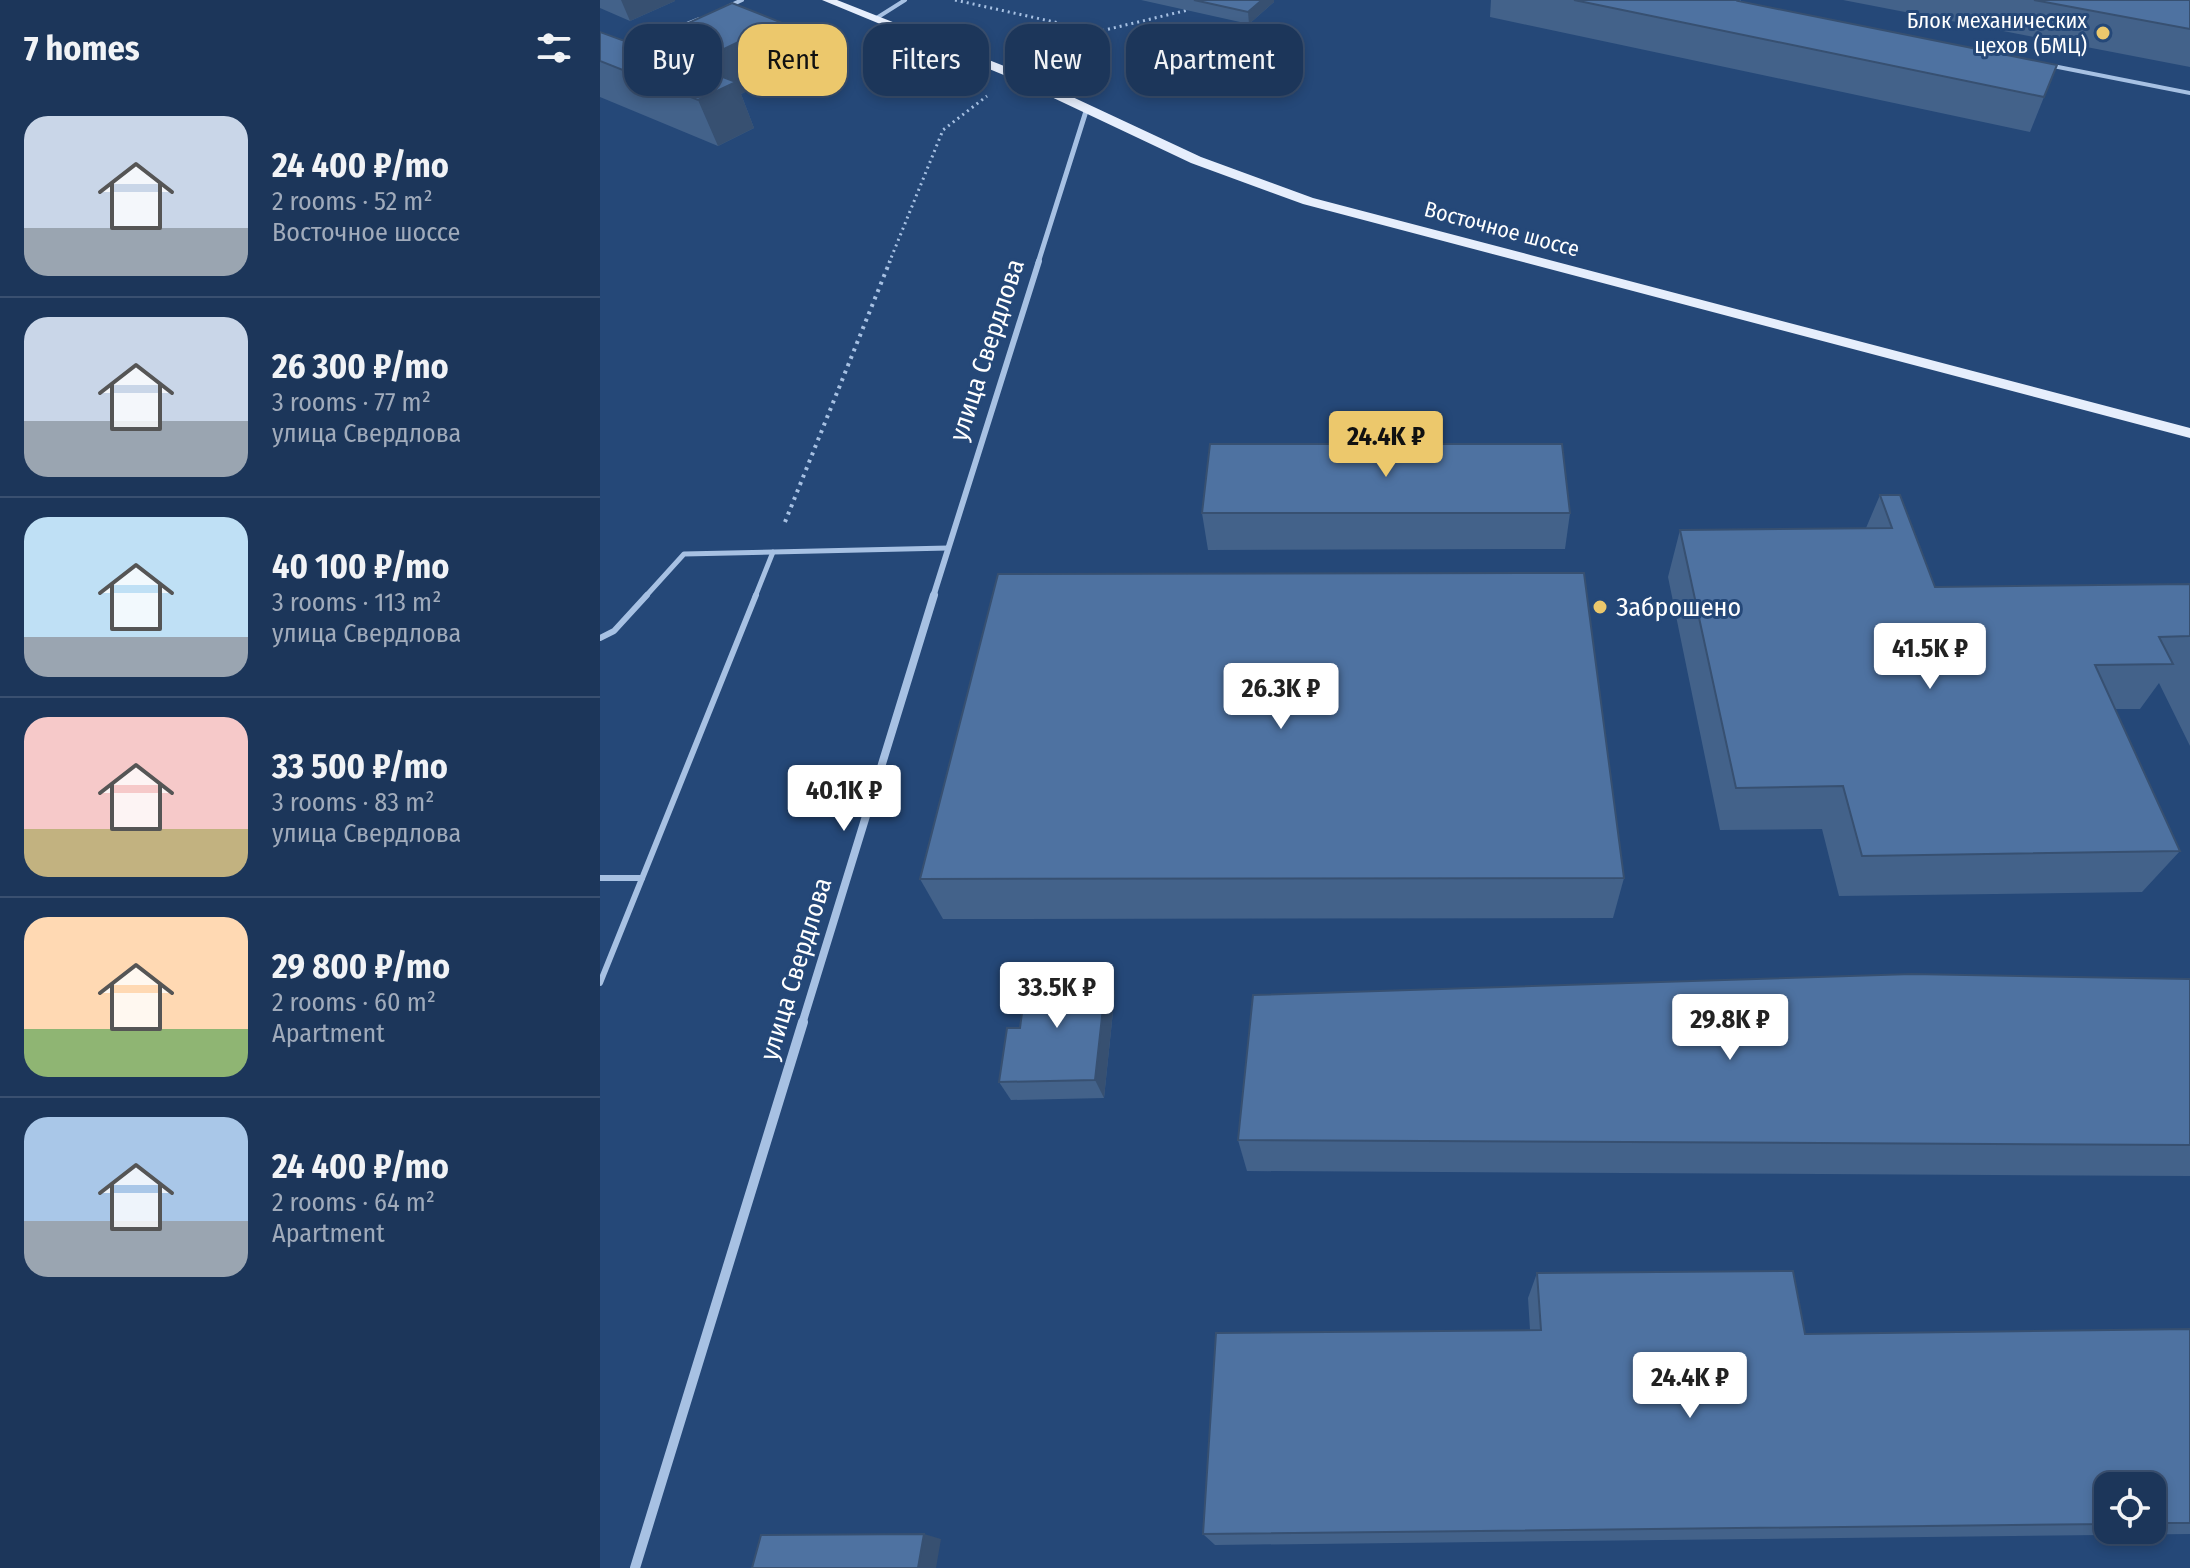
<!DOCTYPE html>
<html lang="en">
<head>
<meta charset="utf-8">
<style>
	:root { --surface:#1c365a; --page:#294163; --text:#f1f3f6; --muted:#a0abbb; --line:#3a5070; --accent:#ecc86c }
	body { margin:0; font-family:"Fira Sans Condensed",sans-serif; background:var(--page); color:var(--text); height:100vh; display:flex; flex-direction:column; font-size:30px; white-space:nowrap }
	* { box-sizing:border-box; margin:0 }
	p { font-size:26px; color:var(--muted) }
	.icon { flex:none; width:44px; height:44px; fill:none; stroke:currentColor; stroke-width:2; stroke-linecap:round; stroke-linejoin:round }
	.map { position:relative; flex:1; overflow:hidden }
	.sheet { display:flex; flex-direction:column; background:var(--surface); width:600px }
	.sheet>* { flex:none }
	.top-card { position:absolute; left:24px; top:24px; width:760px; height:72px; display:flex; gap:16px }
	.tools { position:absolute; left:1494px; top:1472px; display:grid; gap:16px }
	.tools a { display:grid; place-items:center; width:72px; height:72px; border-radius:16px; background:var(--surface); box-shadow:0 4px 12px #0003,0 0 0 2px var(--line); font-size:40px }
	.price { position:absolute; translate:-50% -68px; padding:0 18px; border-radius:8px; background:#fff; color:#222; font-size:26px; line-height:52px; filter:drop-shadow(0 2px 4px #0008) }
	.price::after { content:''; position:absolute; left:50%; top:48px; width:24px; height:18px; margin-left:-12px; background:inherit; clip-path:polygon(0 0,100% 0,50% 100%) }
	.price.current { background:var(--accent); color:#111 }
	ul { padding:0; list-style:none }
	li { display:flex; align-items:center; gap:24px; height:200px; padding:0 24px }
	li+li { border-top:2px solid var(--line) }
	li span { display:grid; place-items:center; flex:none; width:224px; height:160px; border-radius:24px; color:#555 }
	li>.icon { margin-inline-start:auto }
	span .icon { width:96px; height:96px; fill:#fffc; stroke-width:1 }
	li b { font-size:34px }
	h2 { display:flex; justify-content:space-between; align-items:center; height:96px; padding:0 24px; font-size:34px }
	.pill { padding:0 28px; border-radius:24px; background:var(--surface); box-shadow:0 4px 12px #0003,0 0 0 2px var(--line); font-size:28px; line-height:72px }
	.pill.current { background:var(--accent); color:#111 }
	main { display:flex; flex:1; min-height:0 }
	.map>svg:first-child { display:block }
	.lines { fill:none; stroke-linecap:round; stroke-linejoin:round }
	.path-far1 { stroke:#a7c1e3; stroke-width:3; stroke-dasharray:2 4; stroke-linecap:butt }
	.path { stroke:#a7c1e3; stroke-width:4; stroke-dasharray:3 5; stroke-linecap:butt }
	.lane-far2 { stroke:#a7c1e3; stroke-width:4 }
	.lane-far1 { stroke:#a7c1e3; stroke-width:5 }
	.lane { stroke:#a7c1e3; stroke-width:6 }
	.street-far3 { stroke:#a7c1e3; stroke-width:5 }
	.street-far2 { stroke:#a7c1e3; stroke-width:6 }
	.street-far1 { stroke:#a7c1e3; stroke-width:8 }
	.street { stroke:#a7c1e3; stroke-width:10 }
	.primary { fill:#e6eefc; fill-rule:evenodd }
	.wall { fill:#43628a; fill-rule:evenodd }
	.shaded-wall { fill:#375071 }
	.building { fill:#4e72a1; stroke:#375071; stroke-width:2 }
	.poi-dot { fill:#ecc86c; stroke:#254878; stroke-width:3 }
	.labels { text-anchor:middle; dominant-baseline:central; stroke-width:6; stroke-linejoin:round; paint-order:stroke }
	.far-poi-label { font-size:22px; fill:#fff; stroke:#254878; text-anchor:end }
	.far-street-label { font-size:22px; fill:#fff; stroke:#254878 }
	.street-label { font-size:26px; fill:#fff; stroke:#254878 }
	.poi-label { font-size:26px; fill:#fff; stroke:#254878; text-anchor:start }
</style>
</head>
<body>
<main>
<section class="sheet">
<h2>7 homes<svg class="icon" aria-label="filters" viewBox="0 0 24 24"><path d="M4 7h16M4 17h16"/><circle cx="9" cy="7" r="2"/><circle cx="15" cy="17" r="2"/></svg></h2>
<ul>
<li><span style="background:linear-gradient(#c9d6e8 70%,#9aa5b1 0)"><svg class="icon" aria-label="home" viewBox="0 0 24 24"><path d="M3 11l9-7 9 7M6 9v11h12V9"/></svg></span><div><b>24 400 ₽/mo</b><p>2 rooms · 52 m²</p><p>Восточное шоссе</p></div></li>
<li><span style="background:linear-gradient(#c9d6e8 65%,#9aa5b1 0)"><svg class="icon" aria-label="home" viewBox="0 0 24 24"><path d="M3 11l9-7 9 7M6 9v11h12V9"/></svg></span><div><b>26 300 ₽/mo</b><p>3 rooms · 77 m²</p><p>улица Свердлова</p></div></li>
<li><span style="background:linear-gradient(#bfe0f5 75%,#9aa5b1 0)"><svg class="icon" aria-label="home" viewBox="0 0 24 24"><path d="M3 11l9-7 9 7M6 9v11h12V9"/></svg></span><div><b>40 100 ₽/mo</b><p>3 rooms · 113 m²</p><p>улица Свердлова</p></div></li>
<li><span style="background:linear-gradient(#f6c9c9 70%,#c2b280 0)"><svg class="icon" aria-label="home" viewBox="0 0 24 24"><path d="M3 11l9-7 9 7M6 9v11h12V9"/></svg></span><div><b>33 500 ₽/mo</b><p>3 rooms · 83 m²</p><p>улица Свердлова</p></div></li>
<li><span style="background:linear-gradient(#ffd9b3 70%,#8fb573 0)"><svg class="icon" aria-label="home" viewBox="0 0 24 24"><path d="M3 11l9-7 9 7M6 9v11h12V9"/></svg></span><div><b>29 800 ₽/mo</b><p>2 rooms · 60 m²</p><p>Apartment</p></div></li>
<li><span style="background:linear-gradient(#a9c7e8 65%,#9aa5b1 0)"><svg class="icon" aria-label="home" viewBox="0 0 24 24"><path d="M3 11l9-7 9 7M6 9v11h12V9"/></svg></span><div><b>24 400 ₽/mo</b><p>2 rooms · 64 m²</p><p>Apartment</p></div></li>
</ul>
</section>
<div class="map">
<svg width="1590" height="1568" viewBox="0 0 1590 1568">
	<rect width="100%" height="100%" fill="#254878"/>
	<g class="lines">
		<g class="path-far1">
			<polyline points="355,0 495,31"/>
			<polyline points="448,55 480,36 588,10 604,0"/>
			<polyline points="289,263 343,130 387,96"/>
		</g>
		<polyline class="path" points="185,522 290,261"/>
		<g class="lane-far2">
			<polyline points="127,7 142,0"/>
			<polyline points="275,19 305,0"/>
			<polyline points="27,48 99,19"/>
			<polyline points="1448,65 1590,93"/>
		</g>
		<g class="lane-far1">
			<polyline points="45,597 84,554 348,548"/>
			<polyline points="155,597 173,552"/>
		</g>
		<g class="lane">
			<polyline points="0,638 14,631 47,595"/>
			<polyline points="0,878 42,878"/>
			<polyline points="0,983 156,595"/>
		</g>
		<polyline class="street-far3" points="438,263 487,108"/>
		<polyline class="street-far2" points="333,597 439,261"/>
		<polyline class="street-far1" points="202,1024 334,595"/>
		<polyline class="street" points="35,1568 203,1022"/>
		<polygon class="primary" points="222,0 237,0 419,72 601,157 713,198 1590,428 1590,438 703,204 591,163 411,78"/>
	</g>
	<g class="wall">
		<polygon points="0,0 75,0 75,1 30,21 0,8"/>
		<polygon points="541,0 674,0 674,2 649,24"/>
		<polygon points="891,0 1141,0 1140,2 1444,97 1430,132 890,17"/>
		<polygon points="1243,0 1590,0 1590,67"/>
		<polygon points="180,22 197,66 141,94 154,128 118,146 0,97 0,32 38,46"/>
		<polygon points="1280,495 1335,587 1590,584 1590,746 1559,683 1540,709 1515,709 1580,851 1542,892 1239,896 1222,829 1120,830 1068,577 1080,530 1266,528"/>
		<polygon points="602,513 970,513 965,549 608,550"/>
		<polygon points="1024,878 1013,918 343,919 320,879"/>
		<polygon points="507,972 515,992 504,1098 411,1100 399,1082 420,1028"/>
		<polygon points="1590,979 1590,1176 647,1171 638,1140"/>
		<path d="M937,1273L1205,1334L1590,1329V1534L615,1545L603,1534L930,1330L928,1298ZM1508,1486H1552V1530H1508Z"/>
	</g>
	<g class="shaded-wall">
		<polygon points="21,0 75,0 75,1 30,21"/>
		<polygon points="662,0 674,0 674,2 649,24 648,12"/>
		<polygon points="180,22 197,66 141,94 154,128 118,146 98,100 91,65"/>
		<polygon points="507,972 515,992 504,1098 495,1080"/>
		<polygon points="324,1534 341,1539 336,1568 318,1568"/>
	</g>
	<g class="building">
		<polygon points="594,0 662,0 648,12"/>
		<polygon points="974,0 1139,0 1138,1 1457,65 1444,97"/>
		<polygon points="1434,0 1590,0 1590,29"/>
		<polygon points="132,3 180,22 91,65 136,82 98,100 0,61 0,32 38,46"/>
		<polygon points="610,444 962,444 970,513 602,513"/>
		<polygon points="1280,495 1300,495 1335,587 1590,584 1590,636 1559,637 1573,664 1495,665 1580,851 1262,856 1243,786 1136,788 1080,530 1292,528"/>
		<polygon points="984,573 1024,878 320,879 398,574"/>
		<polygon points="507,972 495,1080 399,1082 407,1028 420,1028 427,975"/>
		<polygon points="1312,974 1590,979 1590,1145 638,1140 653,995"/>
		<polygon points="1193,1271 1205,1334 1590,1329 1590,1523 1552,1523 1552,1486 1508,1486 1508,1524 603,1534 616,1333 941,1330 937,1273"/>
		<polygon points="324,1534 318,1568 152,1568 161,1535"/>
	</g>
	<g class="poi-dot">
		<circle cx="1503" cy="33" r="8"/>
		<circle cx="1000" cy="607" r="8"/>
	</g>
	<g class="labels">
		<g class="far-poi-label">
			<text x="1487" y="20">Блок механических<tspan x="1487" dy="25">цехов (БМЦ)</tspan></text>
		</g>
		<g class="far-street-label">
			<text transform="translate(902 229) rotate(15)">Восточное шоссе</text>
		</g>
		<g class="street-label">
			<text transform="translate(387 350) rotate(-72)">улица Свердлова</text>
			<text transform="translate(196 969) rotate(-73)">улица Свердлова</text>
		</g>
		<g class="poi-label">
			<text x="1016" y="607">Заброшено</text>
		</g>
	</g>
</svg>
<div class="tools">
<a><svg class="icon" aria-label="locate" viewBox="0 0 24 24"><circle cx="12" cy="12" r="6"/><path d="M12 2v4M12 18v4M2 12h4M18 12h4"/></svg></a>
</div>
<b class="price current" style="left:786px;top:479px">24.4K ₽</b>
<b class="price" style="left:1330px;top:691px">41.5K ₽</b>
<b class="price" style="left:681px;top:731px">26.3K ₽</b>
<b class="price" style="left:244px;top:833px">40.1K ₽</b>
<b class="price" style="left:457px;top:1030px">33.5K ₽</b>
<b class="price" style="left:1130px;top:1062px">29.8K ₽</b>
<b class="price" style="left:1090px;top:1420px">24.4K ₽</b>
<div class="top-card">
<a class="pill">Buy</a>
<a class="pill current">Rent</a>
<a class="pill">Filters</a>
<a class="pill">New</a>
<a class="pill">Apartment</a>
</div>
</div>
</main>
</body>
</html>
